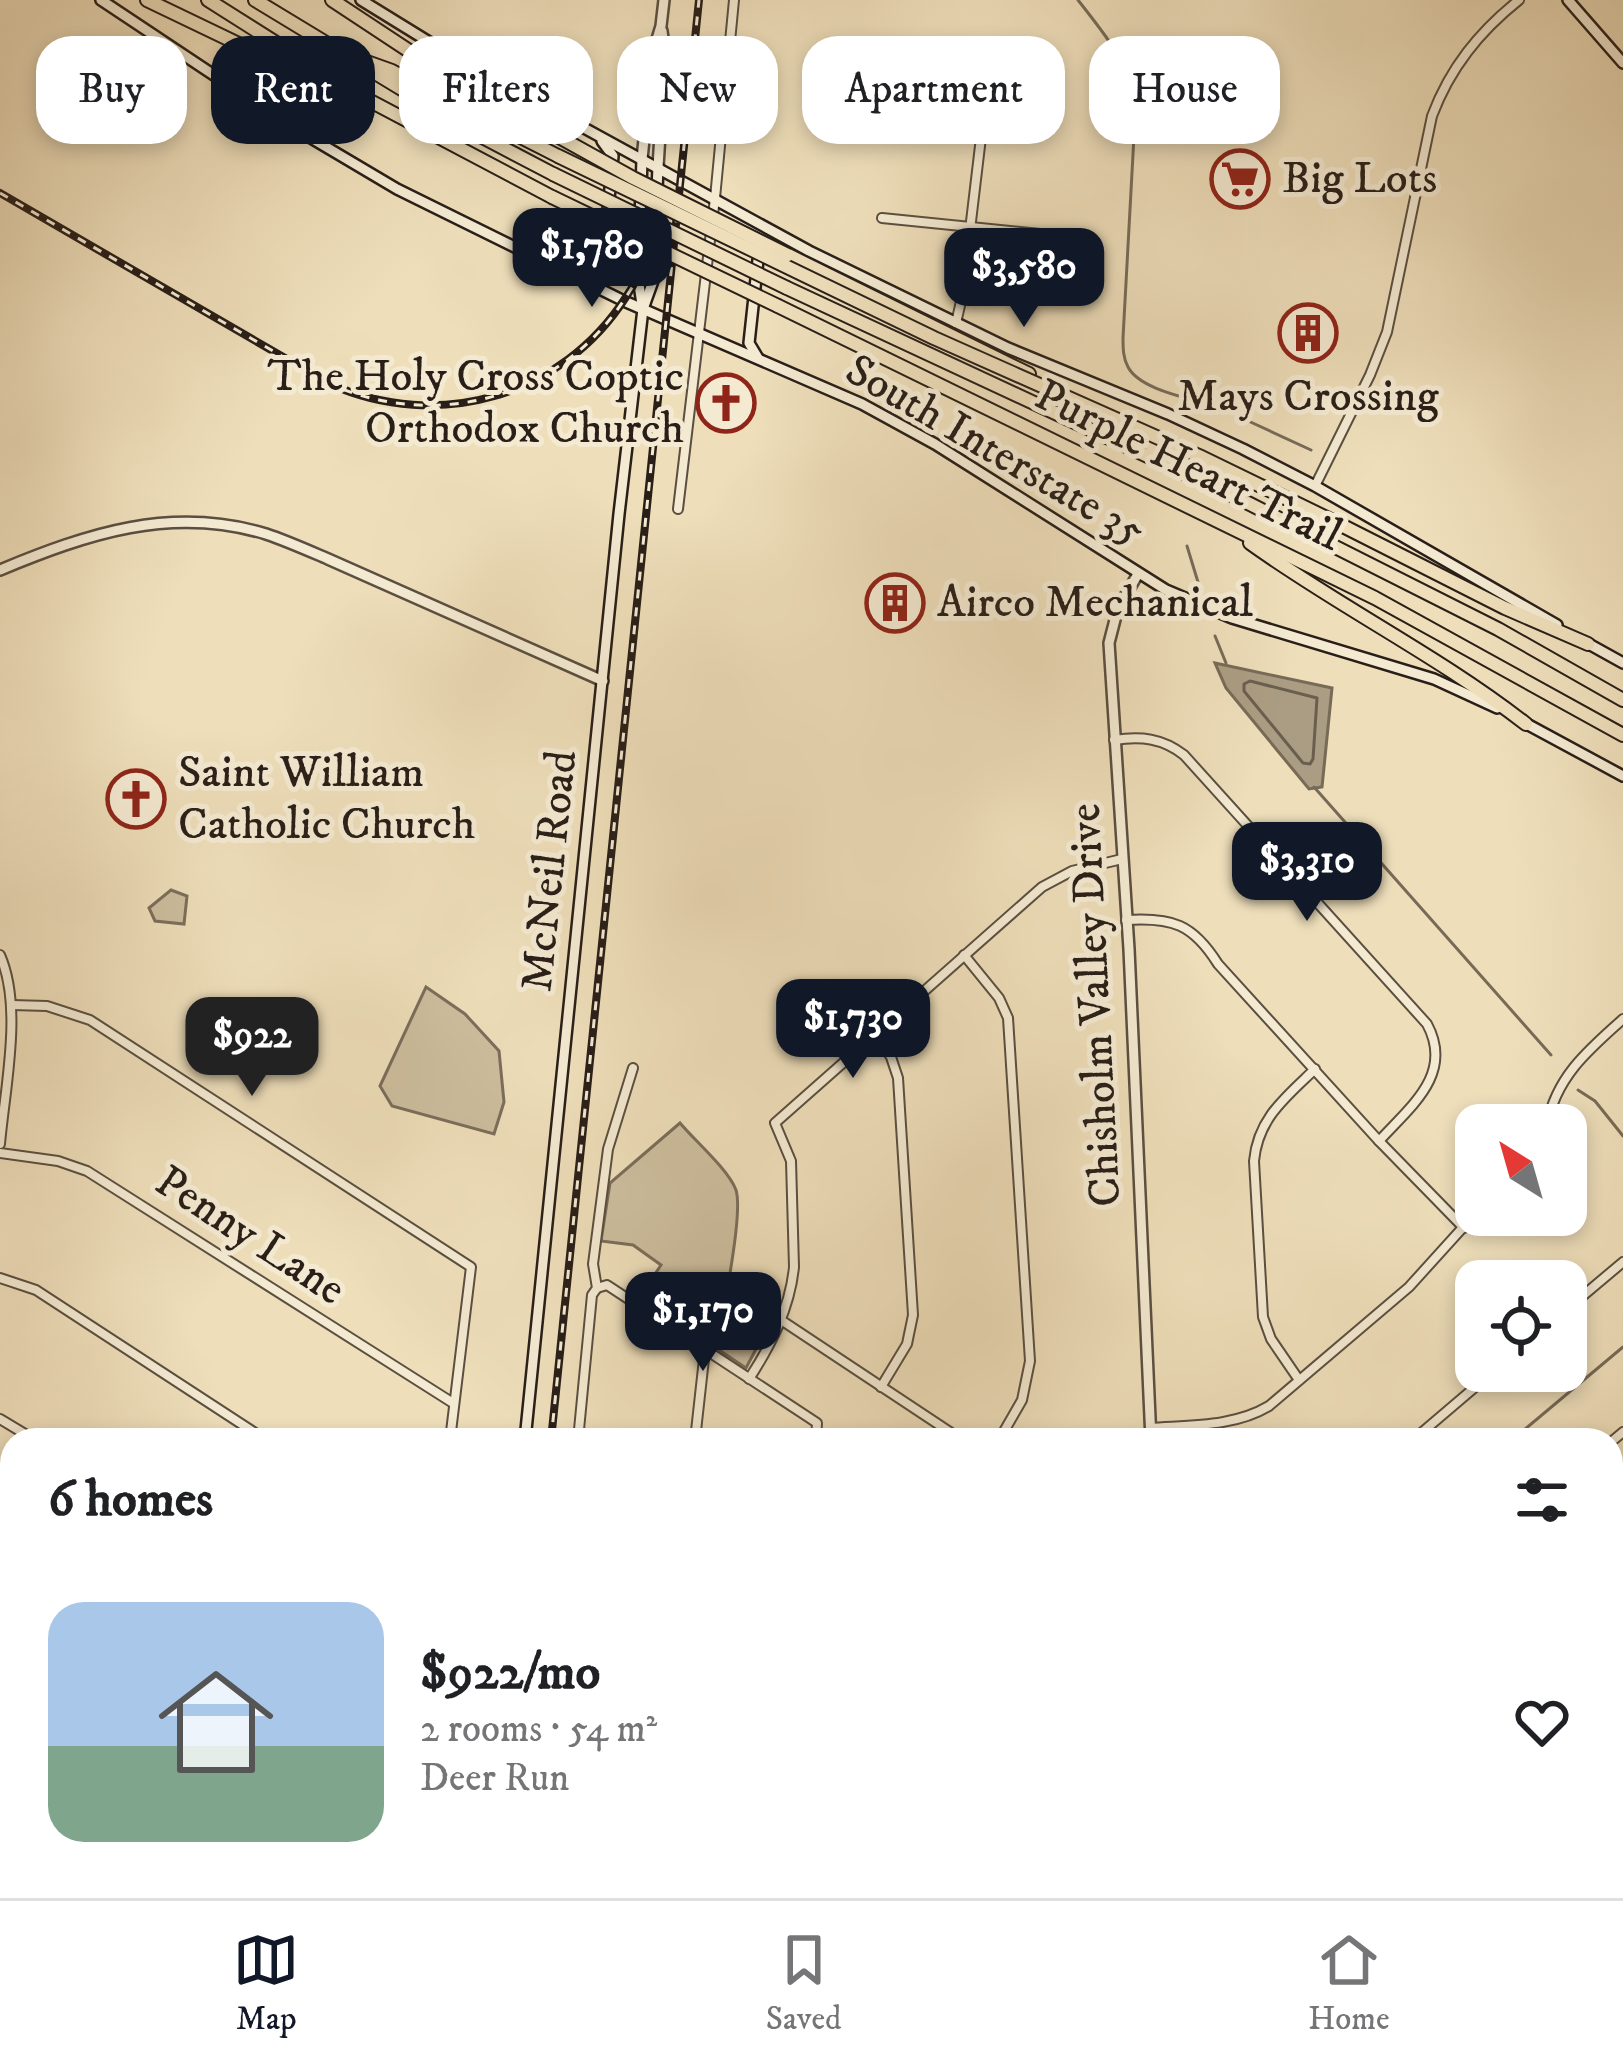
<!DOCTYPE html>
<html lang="en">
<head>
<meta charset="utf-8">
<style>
	:root { --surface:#fff; --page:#f2f2f2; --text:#202124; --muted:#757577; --line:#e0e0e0; --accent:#111827 }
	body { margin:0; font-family:"IM FELL DW Pica",serif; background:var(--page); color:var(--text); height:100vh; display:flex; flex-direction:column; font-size:45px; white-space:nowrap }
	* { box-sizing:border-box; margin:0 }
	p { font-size:39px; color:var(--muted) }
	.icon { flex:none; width:66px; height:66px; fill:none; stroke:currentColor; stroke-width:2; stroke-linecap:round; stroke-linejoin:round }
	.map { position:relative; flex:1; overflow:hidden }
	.panel { position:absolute; left:0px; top:1428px; width:1623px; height:471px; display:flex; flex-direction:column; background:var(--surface); border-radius:36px 36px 0 0; box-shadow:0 6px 18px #0003 }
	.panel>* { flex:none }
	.hud { position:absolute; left:36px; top:36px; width:1551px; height:108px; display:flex; gap:24px }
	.needle { width:78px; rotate:323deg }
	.controls { position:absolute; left:1455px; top:1104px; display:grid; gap:24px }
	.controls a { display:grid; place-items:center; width:132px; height:132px; border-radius:24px; background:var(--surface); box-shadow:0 6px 18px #0003; font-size:60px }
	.price { position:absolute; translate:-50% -102px; padding:0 27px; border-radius:24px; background:var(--accent); color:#fff; font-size:39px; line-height:78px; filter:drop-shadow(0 3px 6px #0008) }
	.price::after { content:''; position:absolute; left:50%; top:72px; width:36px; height:27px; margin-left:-18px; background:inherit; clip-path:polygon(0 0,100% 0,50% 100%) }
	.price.active { background:#222; color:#fff }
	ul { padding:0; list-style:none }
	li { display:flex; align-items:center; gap:36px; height:300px; padding:0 48px }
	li+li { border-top:3px solid var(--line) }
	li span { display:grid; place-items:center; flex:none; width:336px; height:240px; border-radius:36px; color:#555 }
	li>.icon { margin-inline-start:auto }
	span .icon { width:144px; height:144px; fill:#fffc; stroke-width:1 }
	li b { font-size:51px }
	h2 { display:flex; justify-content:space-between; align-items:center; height:144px; padding:0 48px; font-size:51px }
	.pill { padding:0 42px; border-radius:36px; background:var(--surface); box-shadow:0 6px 18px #0003; font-size:42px; line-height:108px }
	.pill.active { background:var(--accent); color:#fff }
	.tabs { display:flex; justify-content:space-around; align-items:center; height:168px; border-top:3px solid var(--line); background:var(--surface); font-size:33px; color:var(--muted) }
	.tabs a { display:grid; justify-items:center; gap:6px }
	.tabs .active { color:var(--accent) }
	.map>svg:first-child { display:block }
	.green { fill:#cdbe9e; stroke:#7b6e5b; stroke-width:3 }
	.water { fill:#ab9d83; stroke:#776b58; stroke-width:3 }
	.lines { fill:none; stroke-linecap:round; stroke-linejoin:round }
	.shore { stroke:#6a5e4e; stroke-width:3 }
	.stream { stroke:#776b58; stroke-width:3 }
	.minor-casing { stroke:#5a4f40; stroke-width:12 }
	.tertiary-casing { stroke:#5a4f40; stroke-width:14 }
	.secondary-casing { stroke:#291f18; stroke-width:14 }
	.motorway-casing { stroke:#291f18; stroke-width:16 }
	.minor { stroke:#f4ead2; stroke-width:8 }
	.tertiary { stroke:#f4ead2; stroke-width:9 }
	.secondary { stroke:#f4ead2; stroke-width:9 }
	.motorway { stroke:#eedeba; stroke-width:12 }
	.rail-casing { stroke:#291f18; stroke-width:8 }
	.rail { stroke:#f4ead2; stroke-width:3; stroke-dasharray:9; stroke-linecap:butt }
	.motorway-bridge-casing { stroke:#291f18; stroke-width:16; stroke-linecap:butt }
	.motorway-bridge { stroke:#eedeba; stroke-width:12 }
	.labels { text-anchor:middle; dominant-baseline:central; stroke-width:10; stroke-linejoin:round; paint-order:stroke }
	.poi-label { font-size:45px; fill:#291f18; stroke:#f4ead2; text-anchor:start }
	.street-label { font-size:45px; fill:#291f18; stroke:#f4ead2 }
</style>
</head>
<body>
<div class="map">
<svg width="1623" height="1898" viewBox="0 0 1623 1898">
	<rect width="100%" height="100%" fill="#eedeba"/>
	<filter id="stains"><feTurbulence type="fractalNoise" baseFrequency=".00167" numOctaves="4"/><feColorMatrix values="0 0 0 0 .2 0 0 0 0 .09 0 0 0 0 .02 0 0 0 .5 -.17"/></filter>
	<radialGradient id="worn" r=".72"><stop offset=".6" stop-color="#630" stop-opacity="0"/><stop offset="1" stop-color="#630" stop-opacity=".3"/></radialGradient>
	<g class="green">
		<polygon points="171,890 187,896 184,924 155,921 149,908"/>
		<polygon points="426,987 465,1014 499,1051 504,1102 494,1134 392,1106 380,1086"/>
		<path d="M680,1123C695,1141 728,1169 736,1190C742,1209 730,1274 726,1296L777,1309L746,1368L640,1297L661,1265L633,1245L601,1241L610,1183Z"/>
		<polygon points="1063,1887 1173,1887 1168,1898 1062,1898"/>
	</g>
	<polygon class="water" points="1215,663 1332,688 1322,787 1309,789 1226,688"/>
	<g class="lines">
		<polygon class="shore" points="1250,681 1317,698 1313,759 1310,764 1303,763 1244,691 1244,684"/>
		<g class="stream">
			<path d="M1078,0C1102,31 1127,60 1136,99L1123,338C1123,348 1123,358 1128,367C1140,390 1190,398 1214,406"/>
			<polyline points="1244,419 1311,450"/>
			<polyline points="1187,546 1201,592"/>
			<polyline points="1215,636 1226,663"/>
			<polyline points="1314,787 1551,1055"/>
			<polyline points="1578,1090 1595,1101 1623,1136"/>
			<polyline points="1512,1440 1623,1347"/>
			<polyline points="1135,1887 1153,1898"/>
		</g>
		<g class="minor-casing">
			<g id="minor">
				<polyline points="882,218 1070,237"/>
				<polyline points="956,323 962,297 990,62"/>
				<path d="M1315,486L1370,375L1387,332L1432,116C1450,68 1479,32 1519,0"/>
				<polyline points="678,509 715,198 734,0"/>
				<path d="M1114,740C1141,736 1162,738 1184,755L1427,1024C1454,1074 1411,1106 1379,1141"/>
				<path d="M1126,920C1172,917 1193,924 1218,964L1379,1141L1464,1228"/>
				<path d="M0,955C23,1007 5,1087 0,1144"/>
				<polyline points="964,955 999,998 1008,1018 1030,1361 1022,1400 999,1440"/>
				<polyline points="12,1005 47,1006 90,1020 471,1267 450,1440"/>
				<polyline points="875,1033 891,1057 898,1078 913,1315 907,1344 881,1387"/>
				<path d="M1547,1125C1556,1077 1588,1050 1623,1019"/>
				<polyline points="0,1153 58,1161 87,1171 453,1403"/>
				<polyline points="0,1278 36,1290 266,1440"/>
				<polyline points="597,1288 607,1285 808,1417 817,1423 816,1440"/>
				<polyline points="1566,1310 1623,1262"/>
				<polyline points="781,1320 962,1440"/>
				<path d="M749,1379C771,1345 790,1308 794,1267L791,1161L775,1123L1042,887L1072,871L1122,859"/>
				<path d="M1299,1380L1271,1339L1263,1317L1254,1161C1258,1118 1286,1097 1315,1069"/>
				<polyline points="0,1419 35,1440"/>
				<path d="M1150,1428C1190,1425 1234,1427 1269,1406L1409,1287L1476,1213"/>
				<polyline points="578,1440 592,1295 597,1288 593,1264 608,1149 633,1068"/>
				<polyline points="695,1440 705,1350"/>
				<polyline points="1413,1440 1494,1371"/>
				<polyline points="1611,1442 1623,1432"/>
				<polyline points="0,1710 12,1745"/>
				<polyline points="1611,1728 1623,1736"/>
				<polyline points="1611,1868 1623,1876"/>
				<polyline points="71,1887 76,1898"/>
				<polyline points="158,1887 165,1898"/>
				<polyline points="381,1887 397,1898"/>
				<polyline points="1428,1887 1444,1898"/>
				<polyline points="309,1898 311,1887"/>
				<polyline points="769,1898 770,1887"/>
				<polyline points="885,1898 886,1887"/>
				<polyline points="1231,1898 1235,1887"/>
			</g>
		</g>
		<g class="tertiary-casing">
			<g id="tertiary">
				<polyline points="642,159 653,52 661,26 664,0"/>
				<polyline points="658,167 665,53 662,31"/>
				<path d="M0,570C87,534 171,505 266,534C287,541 307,550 328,559L603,681"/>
				<polyline points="1138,574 1118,608 1109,643 1129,949 1151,1440"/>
				<polyline points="626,1887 643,1898"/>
				<polyline points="1002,1898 1003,1887"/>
			</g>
		</g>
		<g class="secondary-casing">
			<g id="secondary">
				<polyline points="101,0 289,125 397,189 624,301 862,404 935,444 1166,590 1232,618 1434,679 1497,708"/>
				<polyline points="361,0 447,53 809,251 1008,348 1168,414 1243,449 1315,486 1557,625"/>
				<polyline points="1568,0 1623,63"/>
				<polyline points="642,159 638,278 642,304"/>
				<path d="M565,270C583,270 595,270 604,253L613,156L602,141"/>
				<polyline points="758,358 749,343 758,260 763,253"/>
				<polyline points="1587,643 1623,663"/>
				<polyline points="1523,722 1623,776"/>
				<polyline points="525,1440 619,514 643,309 653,281 658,167"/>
				<polyline points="478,1898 479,1887"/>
			</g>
		</g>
		<g class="motorway-casing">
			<g id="motorway">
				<polyline points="147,0 301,74 337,86"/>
				<polyline points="208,0 357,94 552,197"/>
				<polyline points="255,0 471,131 553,174"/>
				<polyline points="332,0 435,68"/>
				<polyline points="364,61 392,71 558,156"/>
				<polyline points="788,255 1029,374"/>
				<polyline points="787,288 1242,500 1498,629 1623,700"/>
				<polyline points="778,306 1375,598 1623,735"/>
				<polyline points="1120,426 1190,468"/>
				<polyline points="1341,525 1505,608 1588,644"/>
				<path d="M1250,543C1339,607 1439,656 1526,724"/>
			</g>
		</g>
		<use href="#minor" class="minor"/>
		<use href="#tertiary" class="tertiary"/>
		<use href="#secondary" class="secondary"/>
		<use href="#motorway" class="motorway"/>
		<g class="rail-casing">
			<g id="rail">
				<path d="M0,193L330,384C438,432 562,397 626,297C645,269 657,235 667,203"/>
				<polyline points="551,1440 699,0"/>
				<polyline points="505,1898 506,1887"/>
			</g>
		</g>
		<use href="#rail" class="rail"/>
		<g class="motorway-bridge-casing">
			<g id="motorway-bridge">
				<polyline points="435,68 633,178 788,255"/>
				<polyline points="558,156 934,338 1199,456 1341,525"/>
				<polyline points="553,174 787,288"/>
				<polyline points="552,197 778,306"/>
			</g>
		</g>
		<use href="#motorway-bridge" class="motorway-bridge"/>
	</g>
	<defs>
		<g id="supermarket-ring" transform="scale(3)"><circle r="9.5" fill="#f4ead2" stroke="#8f2418" stroke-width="1.5"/><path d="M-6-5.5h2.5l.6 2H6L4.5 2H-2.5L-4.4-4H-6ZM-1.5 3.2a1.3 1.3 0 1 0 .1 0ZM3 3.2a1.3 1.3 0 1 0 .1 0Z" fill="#8f2418"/></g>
		<g id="building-ring" transform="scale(3)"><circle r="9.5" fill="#f4ead2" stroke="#8f2418" stroke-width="1.5"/><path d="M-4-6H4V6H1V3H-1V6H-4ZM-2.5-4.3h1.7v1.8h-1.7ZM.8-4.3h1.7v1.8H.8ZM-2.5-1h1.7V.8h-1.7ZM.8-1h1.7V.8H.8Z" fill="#8f2418"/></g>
		<g id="church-ring" transform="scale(3)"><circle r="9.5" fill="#f4ead2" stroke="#8f2418" stroke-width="1.5"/><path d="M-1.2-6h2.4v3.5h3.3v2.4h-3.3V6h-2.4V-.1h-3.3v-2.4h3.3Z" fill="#8f2418"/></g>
	</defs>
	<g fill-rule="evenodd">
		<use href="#supermarket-ring" x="1240" y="179"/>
		<use href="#building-ring" x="1308" y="333"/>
		<use href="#church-ring" x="726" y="403"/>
		<use href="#building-ring" x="895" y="603"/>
		<use href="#church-ring" x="136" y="799"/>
	</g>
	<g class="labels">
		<g class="poi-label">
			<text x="1282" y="179">Big Lots</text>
			<text x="684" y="377" text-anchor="end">The Holy Cross Coptic<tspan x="684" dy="52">Orthodox Church</tspan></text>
			<text x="1308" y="397" text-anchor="middle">Mays Crossing</text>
			<text x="937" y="603">Airco Mechanical</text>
			<text x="178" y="773">Saint William<tspan x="178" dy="52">Catholic Church</tspan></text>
		</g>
		<g class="street-label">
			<text transform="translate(995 451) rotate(30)">South Interstate 35</text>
			<text transform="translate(1188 466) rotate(26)">Purple Heart Trail</text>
			<text transform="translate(550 871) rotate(-84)">McNeil Road</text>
			<text transform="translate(1096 1005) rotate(-93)">Chisholm Valley Drive</text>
			<text transform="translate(250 1236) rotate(33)">Penny Lane</text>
		</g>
	</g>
	<rect width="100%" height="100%" filter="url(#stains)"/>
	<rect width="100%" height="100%" fill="url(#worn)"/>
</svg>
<div class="controls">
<a><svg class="needle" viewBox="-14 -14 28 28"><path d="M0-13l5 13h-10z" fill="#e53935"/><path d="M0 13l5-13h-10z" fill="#757577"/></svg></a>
<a><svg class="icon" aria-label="locate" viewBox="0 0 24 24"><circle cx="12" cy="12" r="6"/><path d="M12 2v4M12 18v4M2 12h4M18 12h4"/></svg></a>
</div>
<b class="price" style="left:592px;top:310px">$1,780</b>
<b class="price" style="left:1024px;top:330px">$3,580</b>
<b class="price" style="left:1307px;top:924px">$3,310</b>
<b class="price" style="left:853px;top:1081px">$1,730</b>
<b class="price active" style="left:252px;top:1099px">$922</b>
<b class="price" style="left:703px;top:1374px">$1,170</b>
<div class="hud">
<a class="pill">Buy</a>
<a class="pill active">Rent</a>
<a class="pill">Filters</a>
<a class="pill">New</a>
<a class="pill">Apartment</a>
<a class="pill">House</a>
</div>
<section class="panel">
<h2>6 homes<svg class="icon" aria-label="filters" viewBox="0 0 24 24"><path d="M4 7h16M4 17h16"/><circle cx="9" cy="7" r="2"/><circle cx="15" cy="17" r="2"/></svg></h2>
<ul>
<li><span style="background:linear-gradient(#a9c7e8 60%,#7fa58c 0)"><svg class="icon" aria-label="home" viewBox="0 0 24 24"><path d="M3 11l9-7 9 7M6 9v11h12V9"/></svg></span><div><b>$922/mo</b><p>2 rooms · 54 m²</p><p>Deer Run</p></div><svg class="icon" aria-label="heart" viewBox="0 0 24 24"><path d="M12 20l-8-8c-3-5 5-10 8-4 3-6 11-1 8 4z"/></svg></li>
</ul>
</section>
</div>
<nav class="tabs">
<a class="active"><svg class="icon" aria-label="map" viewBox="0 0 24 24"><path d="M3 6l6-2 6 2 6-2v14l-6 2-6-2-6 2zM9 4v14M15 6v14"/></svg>Map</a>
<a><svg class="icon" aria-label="saved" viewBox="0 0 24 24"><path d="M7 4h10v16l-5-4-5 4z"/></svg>Saved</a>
<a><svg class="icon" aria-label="home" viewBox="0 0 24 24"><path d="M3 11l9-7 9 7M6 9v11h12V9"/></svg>Home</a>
</nav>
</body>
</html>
